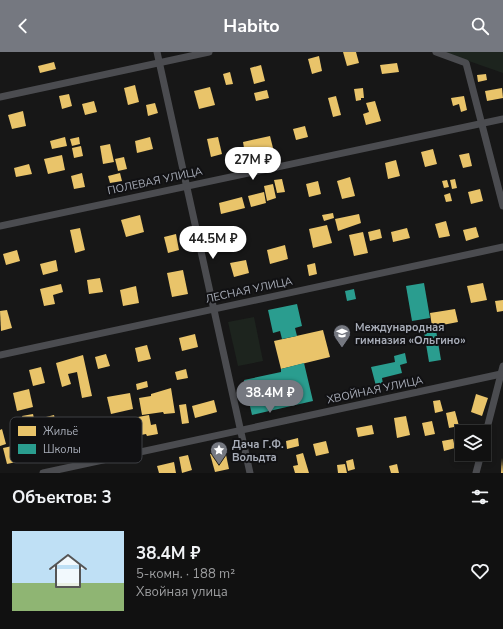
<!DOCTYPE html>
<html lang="ru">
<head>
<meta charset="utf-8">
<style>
	:root { --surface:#111; --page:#1e1f1f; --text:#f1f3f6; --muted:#9c9d9f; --line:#303131; --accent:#757880 }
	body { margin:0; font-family:"Nunito Sans",sans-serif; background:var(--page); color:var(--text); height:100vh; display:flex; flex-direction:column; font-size:15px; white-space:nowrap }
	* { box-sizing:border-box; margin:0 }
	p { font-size:13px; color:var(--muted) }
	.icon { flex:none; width:22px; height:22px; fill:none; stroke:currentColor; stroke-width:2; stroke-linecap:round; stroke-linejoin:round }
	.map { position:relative; height:421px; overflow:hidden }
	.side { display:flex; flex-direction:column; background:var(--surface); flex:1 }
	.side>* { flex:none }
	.controls { position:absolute; left:455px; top:373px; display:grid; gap:8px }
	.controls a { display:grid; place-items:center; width:36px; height:36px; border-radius:0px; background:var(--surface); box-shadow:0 2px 6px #0003,0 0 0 1px var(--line); font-size:20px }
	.price { position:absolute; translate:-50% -34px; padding:0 9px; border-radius:14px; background:#fff; color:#222; font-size:13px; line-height:26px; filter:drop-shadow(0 1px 2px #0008) }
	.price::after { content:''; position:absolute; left:50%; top:24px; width:12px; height:9px; margin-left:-6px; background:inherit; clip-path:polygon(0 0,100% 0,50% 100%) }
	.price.active { background:var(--accent); color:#fff }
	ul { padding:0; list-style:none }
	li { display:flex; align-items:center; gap:12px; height:100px; padding:0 12px }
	li span { display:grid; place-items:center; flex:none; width:112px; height:80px; border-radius:0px; color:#555 }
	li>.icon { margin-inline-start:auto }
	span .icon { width:48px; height:48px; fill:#fffc; stroke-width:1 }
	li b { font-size:17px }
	h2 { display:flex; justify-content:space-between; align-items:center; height:48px; padding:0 12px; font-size:17px }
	header { display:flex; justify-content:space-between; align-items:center; height:52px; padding:0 12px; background:var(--accent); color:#fff; font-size:18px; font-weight:700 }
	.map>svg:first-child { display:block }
	.grass { fill:#1d241e }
	.homes { fill:#e9c46a }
	.schools { fill:#2a9d8f }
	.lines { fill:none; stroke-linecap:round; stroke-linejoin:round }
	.street { stroke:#4b4c50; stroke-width:7 }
	.labels { text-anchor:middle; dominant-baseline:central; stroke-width:4; stroke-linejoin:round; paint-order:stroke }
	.street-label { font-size:11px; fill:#a8adb8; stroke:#111113 }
	.poi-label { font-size:11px; font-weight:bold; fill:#a8adb8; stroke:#111113; text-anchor:start }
	.key { fill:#111113; stroke:#3e4045; stroke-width:1 }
	.key-label { font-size:11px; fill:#a8adb8 }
</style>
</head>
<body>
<header><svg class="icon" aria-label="back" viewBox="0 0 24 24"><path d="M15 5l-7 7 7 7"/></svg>Habito<svg class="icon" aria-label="search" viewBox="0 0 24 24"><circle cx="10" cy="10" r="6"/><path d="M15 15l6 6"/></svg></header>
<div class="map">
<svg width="503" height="421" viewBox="0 0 503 421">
	<rect width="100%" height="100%" fill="#171717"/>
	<g class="grass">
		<polygon points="443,0 503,0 503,21"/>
		<polygon points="254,265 263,309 238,314 228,270"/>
	</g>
	<g class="homes">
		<polygon points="343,0 356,0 359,11 347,14"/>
		<polygon points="319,4 322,19 312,22 308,7"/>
		<polygon points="54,10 56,17 40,21 38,14"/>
		<polygon points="397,11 399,20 382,22 380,13"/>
		<polygon points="261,13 265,29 254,32 250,16"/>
		<polygon points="230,20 233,32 226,33 223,22"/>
		<polygon points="486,22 487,28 478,30 477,23"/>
		<polygon points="135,33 139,50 128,53 124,36"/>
		<polygon points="210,35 215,53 199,57 194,39"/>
		<polygon points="363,36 364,46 361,46 361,48 356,49 354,37"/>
		<polygon points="502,36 503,46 487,49 485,39"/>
		<polygon points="267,38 269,46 256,49 254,41"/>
		<polygon points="69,42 72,54 62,57 59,44"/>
		<polygon points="336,44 341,63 333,65 328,46"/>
		<polygon points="464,44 467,58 461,60 459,52 453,54 451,46"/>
		<polygon points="94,49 97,60 85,63 82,52"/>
		<polygon points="375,49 381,69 366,73 363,62 369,60 366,51"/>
		<polygon points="155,51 158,61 148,64 146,53"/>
		<polygon points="23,59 26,74 12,77 8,63"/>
		<polygon points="305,74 308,85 296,88 293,77"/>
		<polygon points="270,84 275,104 265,106 263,97 245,102 243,90"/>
		<polygon points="65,85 67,94 52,97 50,89"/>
		<polygon points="79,85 80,92 72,94 70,87"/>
		<polygon points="150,85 153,97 137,101 135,89"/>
		<polygon points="218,85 222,102 211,105 207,87"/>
		<polygon points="110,92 114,110 103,112 100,94"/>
		<polygon points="81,94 83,104 74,106 72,96"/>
		<polygon points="433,97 437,112 425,115 421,100"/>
		<polygon points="469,101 472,114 463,116 459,103"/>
		<polygon points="62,103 65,118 48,122 44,107"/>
		<polygon points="124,105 127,117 118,119 115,107"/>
		<polygon points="396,108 400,124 388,127 385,111"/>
		<polygon points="29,112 32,122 16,125 14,116"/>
		<polygon points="82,121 85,135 74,137 71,124"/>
		<polygon points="120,121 122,129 110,131 108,124"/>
		<polygon points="350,125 355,144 342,147 337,129"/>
		<polygon points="282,127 285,140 277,141 274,128"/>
		<polygon points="455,127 457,136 452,137 450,128"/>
		<polygon points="447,128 449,135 444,136 442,129"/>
		<polygon points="318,129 321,142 309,145 306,132"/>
		<polygon points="273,132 276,146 267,149 264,134"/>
		<polygon points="480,137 483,149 471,152 468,140"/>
		<polygon points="264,140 266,151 251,155 248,144"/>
		<polygon points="450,141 452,149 446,150 444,143"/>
		<polygon points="242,145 245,156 221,162 219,151"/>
		<polygon points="333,161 334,166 324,169 322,163"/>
		<polygon points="359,162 361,171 338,179 335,167"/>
		<polygon points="140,163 144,180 126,185 121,168"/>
		<polygon points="446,169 450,184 439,186 435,172"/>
		<polygon points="327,173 332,191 313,196 309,177"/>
		<polygon points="476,175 479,185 466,189 463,178"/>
		<polygon points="80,176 85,198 75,201 70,178"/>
		<polygon points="407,176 410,186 393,190 391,180"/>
		<polygon points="380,177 382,186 370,189 368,180"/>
		<polygon points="363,180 368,201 354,204 349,183"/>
		<polygon points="176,182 179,198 168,201 164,185"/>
		<polygon points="285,193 288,207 270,212 267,198"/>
		<polygon points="17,198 20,209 6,213 3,202"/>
		<polygon points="56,208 58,219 43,223 40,212"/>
		<polygon points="246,208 249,221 234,225 230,211"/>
		<polygon points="315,211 317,222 309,224 307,213"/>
		<polygon points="183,218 188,242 172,245 167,221"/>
		<polygon points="100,226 103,240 89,242 87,228"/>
		<polygon points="483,231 487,248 471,251 467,234"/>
		<polygon points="61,232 63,240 53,243 55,252 44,254 40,237"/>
		<polygon points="136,234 139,251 123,254 120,238"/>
		<polygon points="503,248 503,259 497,260 495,249"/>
		<polygon points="455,257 458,270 432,275 430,261"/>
		<polygon points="7,258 12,276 1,279 0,259"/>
		<polygon points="323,278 330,305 281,317 274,289"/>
		<polygon points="195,282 198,295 182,299 179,286"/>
		<polygon points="147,293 151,307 138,310 135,296"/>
		<polygon points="106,302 110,314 98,317 95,305"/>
		<polygon points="83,303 92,344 82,346 77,320 68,322 71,332 62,335 56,311"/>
		<polygon points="41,315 45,331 33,334 29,318"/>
		<polygon points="186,317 188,326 177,328 175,320"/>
		<polygon points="147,329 148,335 137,338 136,332"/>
		<polygon points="171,336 175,361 164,362 163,360 142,363 139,346 151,344 151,342"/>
		<polygon points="29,337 33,355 17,359 13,341"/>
		<polygon points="130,341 133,357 111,362 107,345"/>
		<polygon points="476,342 488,346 482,364 471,360"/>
		<polygon points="214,348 217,360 195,366 192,354"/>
		<polygon points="440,348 443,359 435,361 433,349"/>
		<polygon points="186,352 189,371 182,372 179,353"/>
		<polygon points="455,359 459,374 449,376 446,361"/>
		<polygon points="33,362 35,371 24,373 22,364"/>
		<polygon points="54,363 58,380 42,384 38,367"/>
		<polygon points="149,363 151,373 156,372 158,382 147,384 146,382 141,383 138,365"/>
		<polygon points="406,364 410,383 397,386 394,366"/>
		<polygon points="432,369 435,382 425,384 422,371"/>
		<polygon points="372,373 374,382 358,385 356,376"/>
		<polygon points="2,377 6,392 0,394 0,378"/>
		<polygon points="298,386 299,394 287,397 286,389"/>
		<polygon points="453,387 455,396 444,399 442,389"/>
		<polygon points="326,389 329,401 316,404 313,392"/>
		<polygon points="17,393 21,409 7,412 3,396"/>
		<polygon points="225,398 229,417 215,420 210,402"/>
		<polygon points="303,401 309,421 295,421 293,414 298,413 296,403"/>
		<polygon points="188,403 192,418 182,421 179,405"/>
		<polygon points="502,406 503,421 501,421"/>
		<polygon points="353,407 355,417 348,419 346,409"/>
		<polygon points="174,410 176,421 159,421 157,414"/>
		<polygon points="345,412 347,421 338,421 337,413"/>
		<polygon points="397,412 399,421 391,421 389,414"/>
	</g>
	<g class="schools">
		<polygon points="424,231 430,266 412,269 406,234"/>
		<polygon points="354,237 356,247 347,249 345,239"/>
		<polygon points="297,252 302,274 295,276 297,284 282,287 280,279 273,281 268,258"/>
		<polygon points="436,278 441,308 429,310 424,280"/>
		<polygon points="405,301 407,311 400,313 402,321 382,326 383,332 376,334 371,315 395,310 394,304"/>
		<polygon points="304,311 313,349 252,363 244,328 281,320 281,317"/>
	</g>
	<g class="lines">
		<g class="street">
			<polyline points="157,0 250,421"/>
			<polyline points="436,0 466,11 503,154"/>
			<polyline points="0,45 209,0"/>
			<polyline points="0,174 503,67"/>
			<polyline points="0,303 503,195"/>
			<polyline points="484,388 503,314"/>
			<polyline points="43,421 501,322"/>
			<polyline points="476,421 481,402"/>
		</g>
	</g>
	<defs>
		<g id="school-pin" transform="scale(0.9)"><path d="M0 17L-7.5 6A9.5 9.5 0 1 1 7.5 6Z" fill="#757880" stroke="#111113"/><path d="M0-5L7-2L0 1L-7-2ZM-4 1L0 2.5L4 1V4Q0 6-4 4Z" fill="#fff"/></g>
		<g id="sight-pin" transform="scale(0.9)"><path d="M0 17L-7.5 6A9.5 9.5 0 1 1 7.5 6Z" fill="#757880" stroke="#111113"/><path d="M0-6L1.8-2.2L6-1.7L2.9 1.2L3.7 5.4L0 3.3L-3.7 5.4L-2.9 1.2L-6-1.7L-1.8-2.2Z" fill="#fff"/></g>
	</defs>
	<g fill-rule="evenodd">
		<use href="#school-pin" x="342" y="281"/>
		<use href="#sight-pin" x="219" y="398"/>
	</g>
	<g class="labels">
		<g class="street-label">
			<text transform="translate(155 129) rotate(-12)">ПОЛЕВАЯ УЛИЦА</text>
			<text transform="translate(249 238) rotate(-12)">ЛЕСНАЯ УЛИЦА</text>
			<text transform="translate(375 338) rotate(-12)">ХВОЙНАЯ УЛИЦА</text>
		</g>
		<g class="poi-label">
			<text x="355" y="275">Международная<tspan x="355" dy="13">гимназия «Ольгино»</tspan></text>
			<text x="232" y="392">Дача Г.Ф.<tspan x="232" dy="13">Вольдта</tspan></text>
		</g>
	</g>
	<rect x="10" y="365" width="132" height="46" rx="6" class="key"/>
	<rect x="18" y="374" width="18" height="10" fill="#e9c46a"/>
	<rect x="18" y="392" width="18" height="10" fill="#2a9d8f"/>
	<g class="key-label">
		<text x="43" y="383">Жильё</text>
		<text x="43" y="401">Школы</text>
	</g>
</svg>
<div class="controls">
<a><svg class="icon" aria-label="layers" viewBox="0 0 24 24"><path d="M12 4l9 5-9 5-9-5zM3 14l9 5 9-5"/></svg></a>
</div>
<b class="price" style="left:253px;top:129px">27M ₽</b>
<b class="price" style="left:213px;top:208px">44.5M ₽</b>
<b class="price active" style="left:270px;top:362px">38.4M ₽</b>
</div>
<section class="side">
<h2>Объектов: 3<svg class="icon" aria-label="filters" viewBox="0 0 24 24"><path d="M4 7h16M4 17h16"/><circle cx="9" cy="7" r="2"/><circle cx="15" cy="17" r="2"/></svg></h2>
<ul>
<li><span style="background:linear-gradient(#bfe0f5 65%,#8fb573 0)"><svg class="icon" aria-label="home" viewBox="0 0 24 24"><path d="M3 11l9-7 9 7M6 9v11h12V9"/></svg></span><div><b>38.4M ₽</b><p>5-комн. · 188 m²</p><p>Хвойная улица</p></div><svg class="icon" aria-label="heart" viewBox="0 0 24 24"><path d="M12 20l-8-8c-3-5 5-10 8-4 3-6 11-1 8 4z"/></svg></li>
</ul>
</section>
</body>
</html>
